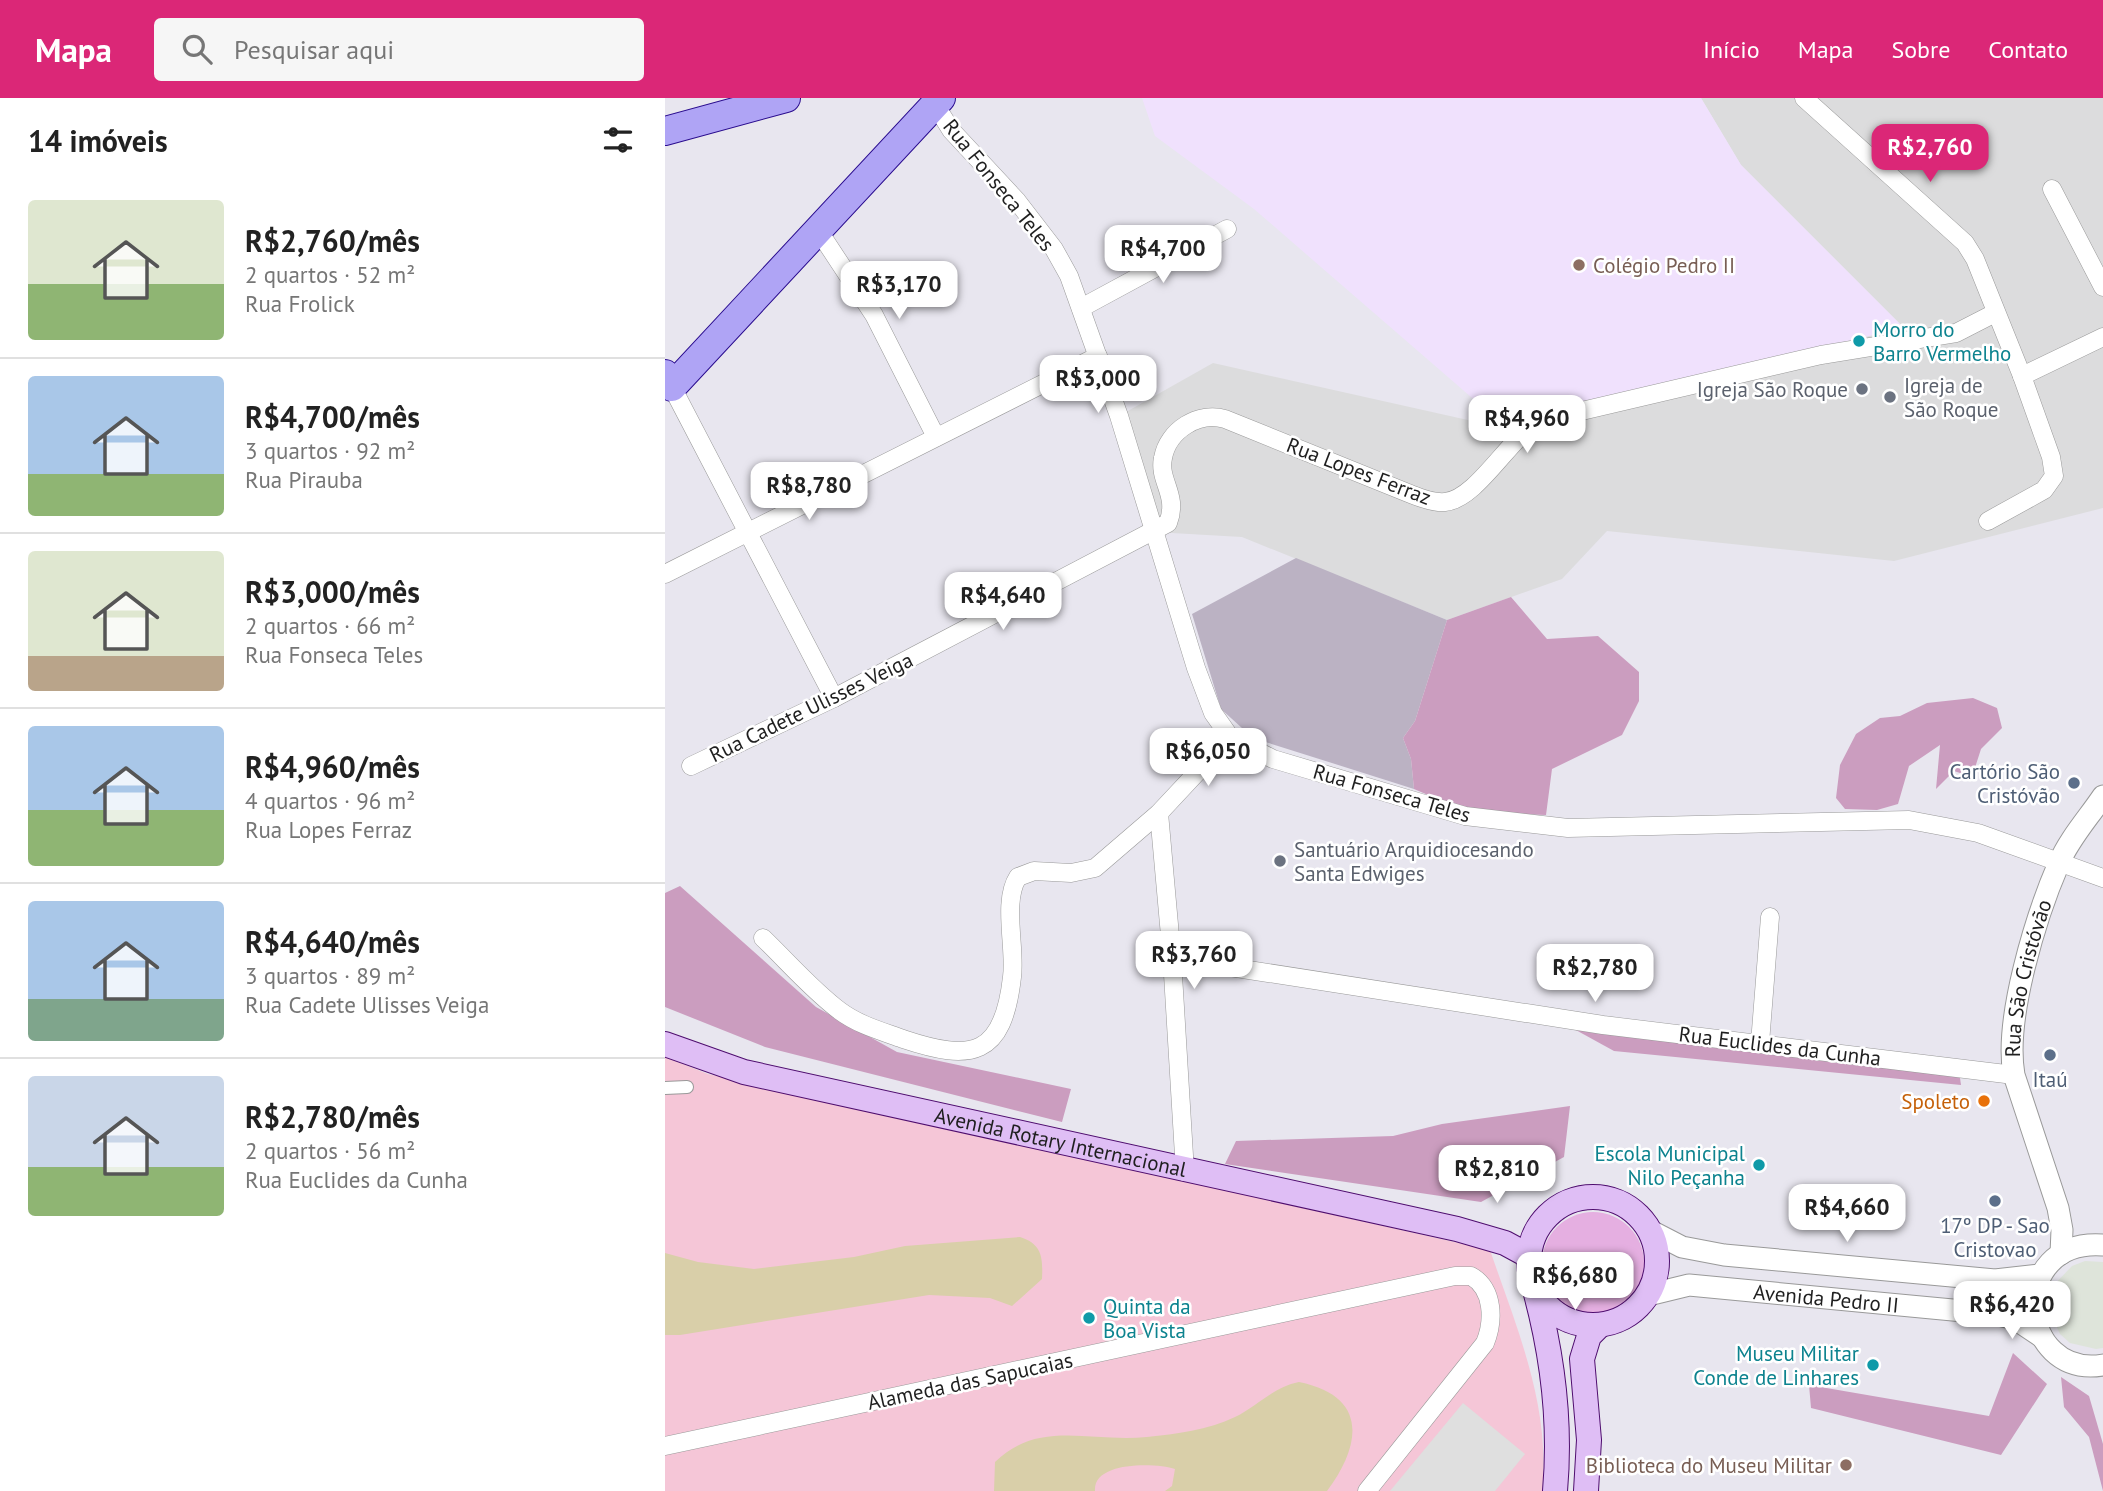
<!DOCTYPE html>
<html lang="pt">
<head>
<meta charset="utf-8">
<style>
	:root { --surface:#fff; --page:#f6f6f6; --text:#222; --muted:#767676; --line:#e0e0e0; --accent:#db2777 }
	body { margin:0; font-family:"PT Sans",sans-serif; background:var(--page); color:var(--text); height:100vh; display:flex; flex-direction:column; font-size:26px; white-space:nowrap }
	* { box-sizing:border-box; margin:0 }
	p { font-size:23px; color:var(--muted) }
	.icon { flex:none; width:38px; height:38px; fill:none; stroke:currentColor; stroke-width:2; stroke-linecap:round; stroke-linejoin:round }
	.map { position:relative; flex:1; overflow:hidden }
	.panel { display:flex; flex-direction:column; background:var(--surface); width:665px }
	.panel>* { flex:none }
	.price { position:absolute; translate:-50% -60px; padding:0 16px; border-radius:14px; background:#fff; color:#222; font-size:23px; line-height:46px; filter:drop-shadow(0 2px 4px #0008) }
	.price::after { content:''; position:absolute; left:50%; top:42px; width:21px; height:16px; margin-left:-10px; background:inherit; clip-path:polygon(0 0,100% 0,50% 100%) }
	.price.current { background:var(--accent); color:#fff }
	ul { padding:0; list-style:none }
	li { display:flex; align-items:center; gap:21px; height:175px; padding:0 28px }
	li+li { border-top:2px solid var(--line) }
	li span { display:grid; place-items:center; flex:none; width:196px; height:140px; border-radius:7px; color:#555 }
	li>.icon { margin-inline-start:auto }
	span .icon { width:84px; height:84px; fill:#fffc; stroke-width:1 }
	li b { font-size:30px }
	h2 { display:flex; justify-content:space-between; align-items:center; height:84px; padding:0 28px; font-size:30px }
	header { display:flex; align-items:center; gap:42px; box-sizing:border-box; height:98px; padding:0 35px; background:var(--accent); color:#fff }
	header strong { font-size:33px }
	nav { display:flex; gap:38px; margin-inline-start:auto; font-size:24px }
	.search { width:490px; height:63px; background:var(--page); display:flex; align-items:center; gap:18px; box-sizing:border-box; padding:0 24px; border-radius:7px; color:var(--muted); font-size:26px }
	main { display:flex; flex:1; min-height:0 }
	.map>svg:first-child { display:block }
	.residential { fill:#dcdcdd }
	.education { fill:#f0e1fd }
	.construction { fill:#bbb2c3 }
	.grass { fill:#e5afe1 }
	.forest { fill:#cb9dbf }
	.park { fill:#f5c6d7 }
	.parking { fill:#dfdfdf }
	.plaza { fill:#dee4da }
	.water { fill:#d9cfa9 }
	.lines { fill:none; stroke-linecap:round; stroke-linejoin:round }
	.pedestrian-casing { stroke:#999; stroke-width:14 }
	.minor-casing { stroke:#999; stroke-width:19 }
	.tertiary-casing { stroke:#999; stroke-width:23 }
	.secondary-casing { stroke:#4e0d6e; stroke-width:26 }
	.primary-casing { stroke:#290b8e; stroke-width:30 }
	.pedestrian { stroke:#fff; stroke-width:12 }
	.minor { stroke:#fff; stroke-width:18 }
	.tertiary { stroke:#fff; stroke-width:21 }
	.secondary { stroke:#dfbef5; stroke-width:24 }
	.primary { stroke:#afa4f5; stroke-width:28 }
	.education-dot { fill:#8d6e63; stroke:#fff; stroke-width:2.5 }
	.culture-dot { fill:#0f9aa8; stroke:#fff; stroke-width:2.5 }
	.worship-dot { fill:#6b7280; stroke:#fff; stroke-width:2.5 }
	.service-dot { fill:#5c6f8a; stroke:#fff; stroke-width:2.5 }
	.food-dot { fill:#e8710a; stroke:#fff; stroke-width:2.5 }
	.labels { text-anchor:middle; dominant-baseline:central; stroke-width:5; stroke-linejoin:round; paint-order:stroke }
	.street-label { font-size:21px; fill:#1f1f1f; stroke:#fff }
	.education-label { font-size:21px; fill:#785e54; stroke:#fff; text-anchor:start }
	.culture-label { font-size:21px; fill:#0d838f; stroke:#fff; text-anchor:start }
	.worship-label { font-size:21px; fill:#5b616d; stroke:#fff; text-anchor:start }
	.service-label { font-size:21px; fill:#4e5e75; stroke:#fff }
	.food-label { font-size:21px; fill:#c56008; stroke:#fff; text-anchor:end }
</style>
</head>
<body>
<header>
<strong>Mapa</strong>
<div class="search"><svg class="icon" aria-label="search" viewBox="0 0 24 24"><circle cx="10" cy="10" r="6"/><path d="M15 15l6 6"/></svg>Pesquisar aqui</div>
<nav><a>Início</a><a>Mapa</a><a>Sobre</a><a>Contato</a></nav>
</header>
<main>
<section class="panel">
<h2>14 imóveis<svg class="icon" aria-label="filters" viewBox="0 0 24 24"><path d="M4 7h16M4 17h16"/><circle cx="9" cy="7" r="2"/><circle cx="15" cy="17" r="2"/></svg></h2>
<ul>
<li><span style="background:linear-gradient(#dfe7d0 60%,#8fb573 0)"><svg class="icon" aria-label="home" viewBox="0 0 24 24"><path d="M3 11l9-7 9 7M6 9v11h12V9"/></svg></span><div><b>R$2,760/mês</b><p>2 quartos · 52 m²</p><p>Rua Frolick</p></div></li>
<li><span style="background:linear-gradient(#a9c7e8 70%,#8fb573 0)"><svg class="icon" aria-label="home" viewBox="0 0 24 24"><path d="M3 11l9-7 9 7M6 9v11h12V9"/></svg></span><div><b>R$4,700/mês</b><p>3 quartos · 92 m²</p><p>Rua Pirauba</p></div></li>
<li><span style="background:linear-gradient(#dfe7d0 75%,#b9a48a 0)"><svg class="icon" aria-label="home" viewBox="0 0 24 24"><path d="M3 11l9-7 9 7M6 9v11h12V9"/></svg></span><div><b>R$3,000/mês</b><p>2 quartos · 66 m²</p><p>Rua Fonseca Teles</p></div></li>
<li><span style="background:linear-gradient(#a9c7e8 60%,#8fb573 0)"><svg class="icon" aria-label="home" viewBox="0 0 24 24"><path d="M3 11l9-7 9 7M6 9v11h12V9"/></svg></span><div><b>R$4,960/mês</b><p>4 quartos · 96 m²</p><p>Rua Lopes Ferraz</p></div></li>
<li><span style="background:linear-gradient(#a9c7e8 70%,#7fa58c 0)"><svg class="icon" aria-label="home" viewBox="0 0 24 24"><path d="M3 11l9-7 9 7M6 9v11h12V9"/></svg></span><div><b>R$4,640/mês</b><p>3 quartos · 89 m²</p><p>Rua Cadete Ulisses Veiga</p></div></li>
<li><span style="background:linear-gradient(#c9d6e8 65%,#8fb573 0)"><svg class="icon" aria-label="home" viewBox="0 0 24 24"><path d="M3 11l9-7 9 7M6 9v11h12V9"/></svg></span><div><b>R$2,780/mês</b><p>2 quartos · 56 m²</p><p>Rua Euclides da Cunha</p></div></li>
</ul>
</section>
<div class="map">
<svg width="1438" height="1393" viewBox="0 0 1438 1393">
	<rect width="100%" height="100%" fill="#e8e6ef"/>
	<polygon class="residential" points="1036,0 1438,0 1438,410 1229,463 942,433 897,481 782,522 577,439 489,434 454,318 548,265 843,331 863,316 1239,230 1076,67"/>
	<polygon class="education" points="477,0 1036,0 1076,67 1239,230 863,316 843,331 589,111 490,38"/>
	<polygon class="construction" points="631,460 782,522 750,623 738,640 746,661 749,691 588,640 556,611 527,516"/>
	<circle class="grass" cx="928" cy="1165" r="51"/>
	<g class="forest">
		<polygon points="846,499 882,541 933,538 974,574 974,603 957,637 887,671 881,717 803,714 749,691 746,661 738,640 750,623 782,522"/>
		<polygon points="1308,600 1332,610 1337,630 1316,651 1307,679 1289,673 1271,691 1275,647 1244,668 1233,706 1212,712 1180,711 1171,700 1175,667 1191,636 1215,620 1235,618 1262,605"/>
		<polygon points="15,788 151,909 232,954 406,991 397,1024 100,949 0,909 0,795"/>
		<polygon points="889,920 1293,965 1296,987 949,953"/>
		<polygon points="905,1008 899,1059 816,1104 560,1066 571,1043 728,1038 777,1026"/>
		<polygon points="1348,1255 1382,1286 1336,1357 1146,1310 1144,1287 1324,1318"/>
		<polygon points="1396,1279 1424,1298 1438,1346 1438,1393 1424,1339 1399,1309"/>
	</g>
	<path class="park" d="M0,959L43,976L825,1152C852,1231 886,1308 877,1393H0Z"/>
	<polygon class="parking" points="798,1305 860,1356 830,1393 725,1393"/>
	<polygon class="plaza" points="1420,1163 1438,1164 1438,1250 1431,1251 1405,1245 1395,1236 1384,1212 1389,1187 1407,1168"/>
	<g class="water">
		<path d="M355,1139C377,1146 378,1159 377,1181L347,1208L325,1200L264,1197L15,1237H0V1155L33,1164L89,1171L189,1159L240,1148Z"/>
		<path d="M634,1284C703,1298 697,1346 662,1393H500L507,1388L510,1371C491,1365 428,1363 430,1393H329L330,1364C374,1321 426,1345 482,1339C511,1336 543,1332 570,1319C593,1308 608,1289 634,1284Z"/>
	</g>
	<g class="lines">
		<g class="pedestrian-casing">
			<polyline id="pedestrian" points="0,990 22,989"/>
		</g>
		<g class="minor-casing">
			<g id="minor">
				<polyline points="266,0 286,32 352,103 389,151 404,178 454,318 531,570 548,615 565,639 608,661 800,718 903,730 1244,722 1313,735 1438,780"/>
				<polyline points="1139,0 1300,145 1310,161 1357,278 1386,359 1389,378 1379,392 1323,423"/>
				<polyline points="1387,91 1438,189"/>
				<polyline points="153,132 209,217 271,339"/>
				<polyline points="416,210 562,131"/>
				<polyline points="1357,278 1438,239"/>
				<polyline points="7,289 169,600"/>
				<polyline points="0,476 433,258"/>
				<path d="M26,668L169,600L503,425C514,397 493,383 498,360C503,332 534,313 560,321L748,397C758,401 769,405 780,404C812,401 844,340 874,323L1156,257L1291,235L1330,215"/>
				<polyline points="494,715 507,860 520,1074"/>
				<path d="M98,840C123,864 147,892 175,913C194,927 216,933 238,941C307,964 338,959 347,879C351,851 337,803 353,779L369,773L406,775L430,770L494,715L565,639"/>
				<polyline points="507,860 938,927 1349,977"/>
				<polyline points="1095,945 1105,819"/>
				<path d="M0,1348L790,1178H806C829,1191 829,1223 820,1245L702,1393"/>
			</g>
		</g>
		<g class="tertiary-casing">
			<g id="tertiary">
				<polyline points="986,1133 1017,1149 1059,1157 1330,1182 1375,1177"/>
				<path d="M1438,1147C1341,1140 1352,1281 1438,1267"/>
				<path id="s1" d="M1396,1156L1397,1132L1393,1110L1349,977C1339,921 1371,818 1394,765C1404,741 1424,719 1438,698"/>
				<path id="s2" d="M983,1197L1024,1187L1330,1216L1350,1221L1377,1239"/>
			</g>
		</g>
		<g class="secondary-casing">
			<g id="secondary">
				<path id="s3" d="M0,946L79,974L792,1131L840,1145L864,1158"/>
				<circle cx="928" cy="1163" r="64"/>
				<path d="M871,1196C888,1260 896,1326 890,1393"/>
				<polyline points="921,1393 924,1342 917,1261 924,1238 935,1227"/>
			</g>
		</g>
		<g class="primary-casing">
			<g id="primary">
				<polyline points="0,33 121,0"/>
				<polyline points="0,276 7,289 276,0"/>
			</g>
		</g>
		<use href="#pedestrian" class="pedestrian"/>
		<use href="#minor" class="minor"/>
		<use href="#tertiary" class="tertiary"/>
		<use href="#secondary" class="secondary"/>
		<use href="#primary" class="primary"/>
	</g>
	<g class="education-dot">
		<circle cx="914" cy="167" r="7"/>
		<circle cx="1181" cy="1367" r="7"/>
	</g>
	<g class="culture-dot">
		<circle cx="1194" cy="243" r="7"/>
		<circle cx="1094" cy="1067" r="7"/>
		<circle cx="424" cy="1220" r="7"/>
		<circle cx="1208" cy="1267" r="7"/>
	</g>
	<g class="worship-dot">
		<circle cx="1197" cy="291" r="7"/>
		<circle cx="1225" cy="299" r="7"/>
		<circle cx="615" cy="763" r="7"/>
	</g>
	<g class="service-dot">
		<circle cx="1409" cy="685" r="7"/>
		<circle cx="1385" cy="957" r="7"/>
		<circle cx="1330" cy="1103" r="7"/>
	</g>
	<circle class="food-dot" cx="1319" cy="1003" r="7"/>
	<g class="labels">
		<g class="street-label">
			<text transform="translate(334 87) rotate(51)">Rua Fonseca Teles</text>
			<text transform="translate(694 373) rotate(21)">Rua Lopes Ferraz</text>
			<text transform="translate(146 609) rotate(-26)">Rua Cadete Ulisses Veiga</text>
			<text transform="translate(727 695) rotate(16)">Rua Fonseca Teles</text>
			<text stroke="none"><textPath href="#s1" startOffset="285">Rua São Cristóvão</textPath></text>
			<text transform="translate(1115 948) rotate(7)">Rua Euclides da Cunha</text>
			<text stroke="none"><textPath href="#s3" startOffset="408">Avenida Rotary Internacional</textPath></text>
			<text stroke="none"><textPath href="#s2" startOffset="180">Avenida Pedro II</textPath></text>
			<text transform="translate(305 1283) rotate(-12)">Alameda das Sapucaias</text>
		</g>
		<g class="education-label">
			<text x="928" y="167">Colégio Pedro II</text>
			<text x="1167" y="1367" text-anchor="end">Biblioteca do Museu Militar</text>
		</g>
		<g class="culture-label">
			<text x="1208" y="231">Morro do<tspan x="1208" dy="24">Barro Vermelho</tspan></text>
			<text x="1080" y="1055" text-anchor="end">Escola Municipal<tspan x="1080" dy="24">Nilo Peçanha</tspan></text>
			<text x="438" y="1208">Quinta da<tspan x="438" dy="24">Boa Vista</tspan></text>
			<text x="1194" y="1255" text-anchor="end">Museu Militar<tspan x="1194" dy="24">Conde de Linhares</tspan></text>
		</g>
		<g class="worship-label">
			<text x="1239" y="287">Igreja de<tspan x="1239" dy="24">São Roque</tspan></text>
			<text x="1183" y="291" text-anchor="end">Igreja São Roque</text>
			<text x="629" y="751">Santuário Arquidiocesando<tspan x="629" dy="24">Santa Edwiges</tspan></text>
		</g>
		<g class="service-label">
			<text x="1395" y="673" text-anchor="end">Cartório São<tspan x="1395" dy="24">Cristóvão</tspan></text>
			<text x="1385" y="981">Itaú</text>
			<text x="1330" y="1127">17º DP - Sao<tspan x="1330" dy="24">Cristovao</tspan></text>
		</g>
		<g class="food-label">
			<text x="1305" y="1003">Spoleto</text>
		</g>
	</g>
</svg>
<b class="price current" style="left:1265px;top:86px">R$2,760</b>
<b class="price" style="left:498px;top:187px">R$4,700</b>
<b class="price" style="left:234px;top:223px">R$3,170</b>
<b class="price" style="left:433px;top:317px">R$3,000</b>
<b class="price" style="left:862px;top:357px">R$4,960</b>
<b class="price" style="left:144px;top:424px">R$8,780</b>
<b class="price" style="left:338px;top:534px">R$4,640</b>
<b class="price" style="left:543px;top:690px">R$6,050</b>
<b class="price" style="left:529px;top:893px">R$3,760</b>
<b class="price" style="left:930px;top:906px">R$2,780</b>
<b class="price" style="left:832px;top:1107px">R$2,810</b>
<b class="price" style="left:1182px;top:1146px">R$4,660</b>
<b class="price" style="left:910px;top:1214px">R$6,680</b>
<b class="price" style="left:1347px;top:1243px">R$6,420</b>
</div>
</main>
</body>
</html>
